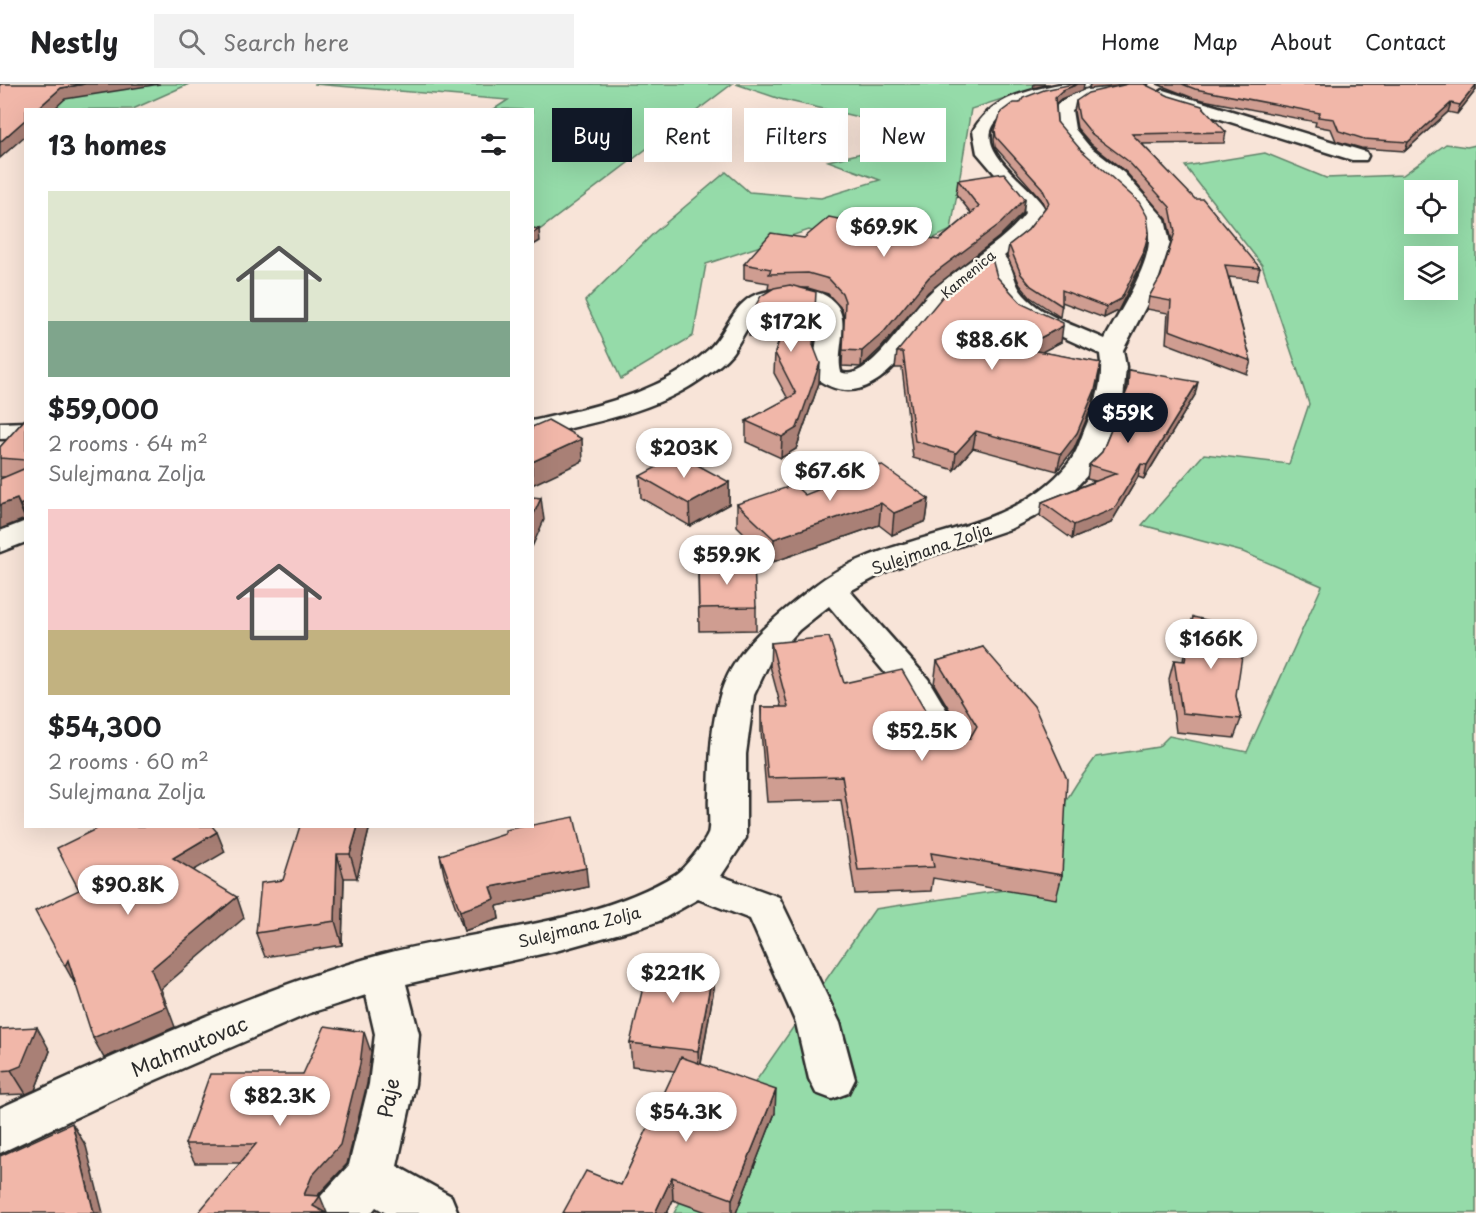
<!DOCTYPE html>
<html lang="en">
<head>
<meta charset="utf-8">
<style>
	:root { --surface:#fff; --page:#f2f2f2; --text:#202124; --muted:#757577; --line:#e0e0e0; --accent:#111827 }
	body { margin:0; font-family:"Playpen Sans",sans-serif; background:var(--page); color:var(--text); height:100vh; display:flex; flex-direction:column; font-size:22px; white-space:nowrap }
	* { box-sizing:border-box; margin:0 }
	p { font-size:20px; color:var(--muted) }
	.icon { flex:none; width:33px; height:33px; fill:none; stroke:currentColor; stroke-width:2; stroke-linecap:round; stroke-linejoin:round }
	.map { position:relative; flex:1; overflow:hidden }
	.panel { position:absolute; left:24px; top:24px; width:510px; height:720px; display:flex; flex-direction:column; background:var(--surface); border-radius:0px; box-shadow:0 6px 24px #0002 }
	.panel>* { flex:none }
	.banner { position:absolute; left:552px; top:24px; width:570px; height:54px; display:flex; gap:12px }
	.buttons { position:absolute; left:1404px; top:96px; display:grid; gap:12px }
	.buttons a { display:grid; place-items:center; width:54px; height:54px; border-radius:0px; background:var(--surface); box-shadow:0 6px 24px #0002; font-size:30px }
	.price { position:absolute; translate:-50% -51px; padding:0 14px; border-radius:21px; background:#fff; color:#222; font-size:20px; line-height:39px; filter:drop-shadow(0 2px 3px #0008) }
	.price::after { content:''; position:absolute; left:50%; top:36px; width:18px; height:14px; margin-left:-9px; background:inherit; clip-path:polygon(0 0,100% 0,50% 100%) }
	.price.on { background:var(--accent); color:#fff }
	ul { padding:0; list-style:none }
	li { display:grid; align-content:center; gap:12px; height:318px; padding:0 24px }
	li span { display:grid; place-items:center; height:186px; border-radius:0px; color:#555 }
	li>.icon { margin-inline-start:auto }
	span .icon { width:108px; height:108px; fill:#fffc; stroke-width:1 }
	li b { font-size:26px }
	h2 { display:flex; justify-content:space-between; align-items:center; height:72px; padding:0 24px; font-size:26px }
	.tag { padding:0 21px; border-radius:0px; background:var(--surface); box-shadow:0 6px 24px #0002; font-size:21px; line-height:54px }
	.tag.on { background:var(--accent); color:#fff }
	header { display:flex; align-items:center; gap:36px; box-sizing:border-box; height:84px; padding:0 30px; background:var(--surface); border-bottom:2px solid var(--line) }
	header strong { font-size:28px }
	nav { display:flex; gap:33px; margin-inline-start:auto; font-size:21px }
	.search { width:420px; height:54px; background:var(--page); display:flex; align-items:center; gap:15px; box-sizing:border-box; padding:0 21px; border-radius:0px; color:var(--muted); font-size:22px }
	.map>svg:first-child { display:block }
	.green { fill:#95dba9; stroke:#60836a; stroke-width:1.5; fill-rule:evenodd }
	.lines { fill:none; stroke-linecap:round; stroke-linejoin:round }
	.minor-casing { stroke:#2b2b2b; stroke-width:5 }
	.minor { fill:#fbf7ec; fill-rule:evenodd }
	.wall { fill:#cf9d91; stroke:#2b2b2b; stroke-width:1.5 }
	.shaded-wall { fill:#a98076; stroke:#2b2b2b; stroke-width:1.5 }
	.building { fill:#f1b7a9; stroke:#2b2b2b; stroke-width:1.5 }
	.labels { text-anchor:middle; dominant-baseline:central; stroke-width:5; stroke-linejoin:round; paint-order:stroke }
	.far-street-label { font-size:14px; fill:#2b2b2b; stroke:#fbf7ec }
	.street-label { font-size:16px; fill:#2b2b2b; stroke:#fbf7ec }
	.near-street-label { font-size:20px; fill:#2b2b2b; stroke:#fbf7ec }
</style>
</head>
<body>
<header>
<strong>Nestly</strong>
<div class="search"><svg class="icon" aria-label="search" viewBox="0 0 24 24"><circle cx="10" cy="10" r="6"/><path d="M15 15l6 6"/></svg>Search here</div>
<nav><a>Home</a><a>Map</a><a>About</a><a>Contact</a></nav>
</header>
<div class="map">
<svg width="1476" height="1129" viewBox="0 0 1476 1129">
	<rect width="100%" height="100%" fill="#f8e4d8"/>
	<filter id="ink" filterUnits="userSpaceOnUse"><feTurbulence type="fractalNoise" baseFrequency=".0167" numOctaves="2"/><feDisplacementMap in="SourceGraphic" scale="12" xChannelSelector="R" yChannelSelector="G"/><feConvolveMatrix kernelMatrix="1 2 1 2 8 2 1 2 1" color-interpolation-filters="sRGB"/></filter>
	<g filter="url(#ink)">
		<g class="green">
			<polygon points="0,0 189,0 133,25 26,26"/>
			<polygon points="314,0 732,0 538,147 532,144 532,26 494,25 508,16"/>
			<polygon points="736,0 1048,0 971,25 951,146 888,176 809,146 706,180 693,252 621,295 585,217 655,148 726,88 749,108 821,114 880,96 828,77 922,55 889,40 780,15"/>
			<path d="M1446,60L1467,63L1476,61V1129H674L711,1062L875,825L1011,805L1077,699L1096,673L1158,663L1169,652L1247,668L1322,502L1243,468L1142,441L1204,370L1289,380L1309,320L1262,181L1185,82L1265,69L1326,94L1403,91ZM1414,106H1448V140H1414ZM1414,172H1448V206H1414Z"/>
		</g>
		<g class="lines">
			<g class="minor-casing">
				<g id="minor">
					<path d="M1060,0H1090L1088,3C1059,11 965,23 997,71C1010,91 1031,104 1044,123L1045,130L1025,155L1004,172C1014,184 1013,195 1020,206C1039,232 1077,242 1105,255C1119,229 1147,186 1149,158C1153,115 1074,82 1058,47C1055,41 1055,31 1055,24C1073,0 1119,0 1147,0L1145,3L1085,17L1072,26L1075,45L1089,62L1124,89L1165,135L1170,159L1156,203L1123,266L1126,283L1123,316L1097,381L1061,419L1010,445L889,486L850,507L928,595L971,667L966,676L953,680L940,676L902,609L829,522L799,546L769,579L754,611L746,670V754L721,792L779,813L840,939L855,995L848,1009L832,1015L816,1009L809,995L796,939L750,835L698,815L659,837L645,842L559,866L406,900L419,950L415,1000L397,1082L451,1112L458,1129H386L376,1123L371,1129H314L321,1112L349,1081L369,1000L375,950L366,911L310,929L151,998L0,1069V1024C124,968 249,907 380,871C476,845 591,842 676,790C684,785 705,759 708,750C711,740 708,724 709,714C710,680 710,644 720,612C734,563 776,533 813,503C888,443 1005,457 1068,380C1077,370 1081,353 1087,340C1097,317 1104,295 1100,270L1021,234L997,206L990,182C974,194 957,206 944,220C914,253 876,333 820,297C806,276 824,249 817,226C806,217 786,216 773,221C752,227 744,253 732,269C725,277 717,284 708,290C659,328 591,339 532,353V337C593,323 661,310 708,266C726,250 732,221 755,211C776,203 818,200 834,218C852,236 835,266 841,288C865,300 904,239 917,223C948,184 997,167 1025,130L1024,124L977,69L973,47C991,14 1026,7 1060,0Z"/>
					<polygon points="1163,6 1366,68 1368,72 1366,76 1352,76 1157,15 1155,11"/>
					<polygon points="26,338 26,354 0,355 0,339"/>
					<polygon points="26,437 26,458 0,468 0,447"/>
				</g>
			</g>
			<use href="#minor" class="minor"/>
		</g>
		<g class="wall">
			<polygon points="1073,0 1084,0 1083,6 1061,15 1056,20 1057,38 1141,181 1118,227 1104,234 1062,218 1060,233 1030,213 1020,201 1007,172 1009,161 1028,146 1045,124 1041,115 995,63 994,56 995,46 1020,19"/>
			<polygon points="1090,0 1144,0 1226,48 1224,59 1142,60 1260,184 1257,196 1229,193 1251,277 1247,290 1166,259 1168,229 1147,225 1149,213 1161,192 1172,157 1167,135 1126,88 1091,60 1077,44 1074,27 1076,17 1119,2 1089,5"/>
			<polygon points="1157,0 1476,0 1476,6 1457,30 1448,28 1405,67 1361,64 1336,57 1331,45 1315,42 1316,38 1193,14"/>
			<polygon points="958,96 1025,115 1023,129 999,153 928,208 881,264 861,283 842,282 844,233 841,224 828,210 808,204 799,204 813,261 819,299 796,365 781,374 746,358 746,337 788,315 774,289 775,269 779,255 749,252 749,233 773,205 768,205 769,199 744,195 744,180 804,154 939,156 971,129 956,110"/>
			<polygon points="997,193 1022,220 1061,258 1041,268 1101,279 1092,322 1074,365 1057,387 973,364 954,386 913,374 902,284 895,284 897,268"/>
			<polygon points="1129,286 1195,311 1144,395 1138,393 1111,439 1072,455 1040,432 1042,418 1095,397 1087,395 1089,381 1102,368 1126,309"/>
			<polygon points="26,334 26,435 5,393 0,393 0,363"/>
			<polygon points="640,392 729,398 729,420 690,442 641,414"/>
			<polygon points="805,411 929,415 926,437 892,451 879,441 773,478 737,442 737,420"/>
			<polygon points="698,481 756,523 756,546 699,547"/>
			<polygon points="1193,533 1236,612 1241,635 1234,654 1176,648 1169,595 1174,576 1183,577 1187,552"/>
			<polygon points="771,559 941,653 956,658 967,655 934,600 937,577 983,563 1062,791 1056,815 933,794 931,807 855,810 841,716 767,718 761,647 761,623 781,623 770,582"/>
			<polygon points="370,742 357,794 344,794 342,861 265,873 256,849 283,796"/>
			<polygon points="440,771 588,803 497,822 499,835 464,847 444,790"/>
			<polygon points="714,904 701,980 775,1029 736,1129 709,1129 673,1116 667,1129 563,1129 621,1101 675,987 632,982 630,959"/>
			<polygon points="0,945 50,967 35,1006 26,1010 0,1011"/>
			<polygon points="371,968 367,1000 347,1080 319,1110 240,1079 195,1079 185,1060 303,990"/>
		</g>
		<g class="shaded-wall">
			<polygon points="85,0 160,0 65,15 53,26 36,26 61,4"/>
			<polygon points="1034,0 1050,0 1033,4"/>
			<polygon points="1078,0 1084,0 1083,6 1061,15 1053,22 1055,13 1063,6"/>
			<polygon points="1090,0 1141,0 1089,5"/>
			<polygon points="1476,1 1476,6 1457,30 1460,21"/>
			<polygon points="1451,19 1448,28 1405,67 1408,58"/>
			<polygon points="26,35 26,51 0,74 0,58"/>
			<polygon points="1025,115 1023,129 999,153 928,208 881,264 861,283 862,267 929,193"/>
			<polygon points="539,145 540,157 532,162 532,150"/>
			<polygon points="1149,147 1141,181 1118,227 1104,234 1106,223"/>
			<polygon points="1063,242 1061,258 1019,280 1021,264"/>
			<polygon points="820,279 819,299 796,365 781,374 782,353"/>
			<polygon points="1101,279 1092,322 1074,365 1057,387 1061,370"/>
			<polygon points="1198,298 1195,311 1144,395 1147,381"/>
			<polygon points="976,347 973,364 954,386 956,369"/>
			<polygon points="582,355 583,377 532,401 532,378"/>
			<polygon points="1141,380 1138,393 1111,439 1072,455 1074,441"/>
			<polygon points="729,398 729,420 690,442 689,420"/>
			<polygon points="541,414 544,436 532,463 532,434"/>
			<polygon points="17,415 25,435 0,445 0,421"/>
			<polygon points="929,415 926,437 892,451 894,429"/>
			<polygon points="26,418 26,434 20,421"/>
			<polygon points="881,419 879,441 773,478 774,455"/>
			<polygon points="358,742 370,742 357,794 350,770"/>
			<polygon points="217,748 225,768 181,794 173,774"/>
			<polygon points="337,770 344,794 342,861 335,837"/>
			<polygon points="586,784 588,803 497,822 499,835 464,847 460,827 491,803"/>
			<polygon points="237,813 244,834 161,905 175,943 104,974 93,954 151,885"/>
			<polygon points="68,876 76,902 65,882"/>
			<polygon points="714,880 714,904 699,990 698,967"/>
			<polygon points="37,943 50,967 35,1006 26,1010 11,986"/>
			<polygon points="364,948 371,968 367,1000 347,1080 319,1110 317,1116 320,1112 327,1129 316,1129 304,1111"/>
			<polygon points="776,1006 775,1029 736,1129 732,1129 732,1115"/>
			<polygon points="72,1039 86,1062 103,1129 94,1129"/>
			<polygon points="672,1093 673,1116 667,1129 655,1129"/>
		</g>
		<g class="building">
			<polygon points="0,0 85,0 61,4 36,26 26,26 26,35 0,58"/>
			<polygon points="1073,0 1078,0 1063,6 1055,13 1057,38 1080,65 1139,118 1147,132 1149,147 1143,170 1121,215 1106,223 1062,206 1062,222 1031,202 1021,190 1009,161 1028,146 1049,119 1042,104 996,53 995,46 1001,28 1013,19 1020,19 1023,14 1044,6"/>
			<polygon points="1128,0 1144,0 1169,12 1202,22 1226,48 1132,50 1195,115 1203,115 1260,184 1225,181 1251,277 1169,246 1171,217 1149,213 1161,192 1175,148 1170,123 1128,77 1092,50 1079,34 1076,17 1088,9"/>
			<polygon points="1182,0 1476,0 1476,1 1460,21 1451,19 1408,58 1364,55 1339,47 1334,35 1318,33 1320,29 1195,5"/>
			<polygon points="1004,89 1025,115 1001,139 929,193 883,249 862,267 843,266 845,217 842,209 829,195 808,189 769,190 771,185 744,180 771,149 804,154 829,133 939,156 979,123 958,96"/>
			<polygon points="532,144 539,145 532,150"/>
			<polygon points="991,171 997,193 1022,220 1063,239 1063,242 1021,264 1101,279 1095,306 1077,349 1061,370 976,347 956,369 915,357 903,268 897,268 947,207"/>
			<polygon points="790,201 816,208 813,261 820,279 797,344 782,353 746,337 796,310 775,269 786,236 749,233 761,212 774,204"/>
			<polygon points="1129,286 1198,298 1147,381 1141,380 1114,425 1074,441 1042,418 1117,389 1089,381 1102,368 1128,304"/>
			<polygon points="26,334 26,376 0,374 0,363"/>
			<polygon points="548,336 582,355 532,378 532,343"/>
			<polygon points="679,371 729,398 689,420 640,392"/>
			<polygon points="881,381 929,415 894,429 881,419 774,455 737,420 794,401 805,411"/>
			<polygon points="26,384 26,418 20,421 17,415 0,421 0,395"/>
			<polygon points="532,413 541,414 532,434"/>
			<polygon points="754,480 756,523 699,524 698,481"/>
			<polygon points="1193,533 1246,545 1236,612 1241,635 1182,629 1174,576 1185,577"/>
			<polygon points="829,553 844,599 902,586 941,653 956,658 970,654 977,642 937,577 983,563 1034,622 1067,695 1062,791 931,769 934,783 858,786 842,692 768,694 761,623 788,623 771,559"/>
			<polygon points="574,733 586,784 491,803 495,815 460,827 440,771 505,750 505,746 525,742 532,742 532,741"/>
			<polygon points="102,742 212,742 217,748 173,774 237,813 151,885 166,923 93,954 68,876 65,882 35,827 79,806 57,764"/>
			<polygon points="300,742 358,742 350,770 337,770 335,837 256,849 261,799 283,796"/>
			<polygon points="650,873 714,880 698,967 630,959"/>
			<polygon points="325,942 364,948 360,980 340,1061 312,1092 304,1111 320,1112 313,1122 326,1129 198,1129 256,1060 185,1060 210,990 303,990"/>
			<polygon points="37,943 21,982 11,986 0,987 0,945"/>
			<polygon points="681,973 776,1006 732,1115 672,1093 655,1129 563,1129 586,1087 621,1101"/>
			<polygon points="72,1039 94,1129 0,1129 0,1072"/>
		</g>
	</g>
	<g class="labels">
		<g class="far-street-label">
			<text transform="translate(968 190) rotate(-40)">Kamenica</text>
		</g>
		<g class="street-label">
			<text transform="translate(931 464) rotate(-19)">Sulejmana Zolja</text>
			<text transform="translate(579 842) rotate(-14)">Sulejmana Zolja</text>
		</g>
		<g class="near-street-label">
			<text transform="translate(189 962) rotate(-23)">Mahmutovac</text>
			<text transform="translate(388 1014) rotate(-79)">Paje</text>
		</g>
	</g>
</svg>
<div class="buttons">
<a><svg class="icon" aria-label="locate" viewBox="0 0 24 24"><circle cx="12" cy="12" r="6"/><path d="M12 2v4M12 18v4M2 12h4M18 12h4"/></svg></a>
<a><svg class="icon" aria-label="layers" viewBox="0 0 24 24"><path d="M12 4l9 5-9 5-9-5zM3 14l9 5 9-5"/></svg></a>
</div>
<b class="price" style="left:884px;top:174px">$69.9K</b>
<b class="price" style="left:791px;top:269px">$172K</b>
<b class="price" style="left:992px;top:287px">$88.6K</b>
<b class="price on" style="left:1128px;top:360px">$59K</b>
<b class="price" style="left:684px;top:395px">$203K</b>
<b class="price" style="left:830px;top:418px">$67.6K</b>
<b class="price" style="left:727px;top:502px">$59.9K</b>
<b class="price" style="left:1211px;top:586px">$166K</b>
<b class="price" style="left:922px;top:678px">$52.5K</b>
<b class="price" style="left:128px;top:832px">$90.8K</b>
<b class="price" style="left:673px;top:920px">$221K</b>
<b class="price" style="left:280px;top:1043px">$82.3K</b>
<b class="price" style="left:686px;top:1059px">$54.3K</b>
<div class="banner">
<a class="tag on">Buy</a>
<a class="tag">Rent</a>
<a class="tag">Filters</a>
<a class="tag">New</a>
</div>
<section class="panel">
<h2>13 homes<svg class="icon" aria-label="filters" viewBox="0 0 24 24"><path d="M4 7h16M4 17h16"/><circle cx="9" cy="7" r="2"/><circle cx="15" cy="17" r="2"/></svg></h2>
<ul>
<li><span style="background:linear-gradient(#dfe7d0 70%,#7fa58c 0)"><svg class="icon" aria-label="home" viewBox="0 0 24 24"><path d="M3 11l9-7 9 7M6 9v11h12V9"/></svg></span><div><b>$59,000</b><p>2 rooms · 64 m²</p><p>Sulejmana Zolja</p></div></li>
<li><span style="background:linear-gradient(#f6c9c9 65%,#c2b280 0)"><svg class="icon" aria-label="home" viewBox="0 0 24 24"><path d="M3 11l9-7 9 7M6 9v11h12V9"/></svg></span><div><b>$54,300</b><p>2 rooms · 60 m²</p><p>Sulejmana Zolja</p></div></li>
</ul>
</section>
</div>
</body>
</html>
